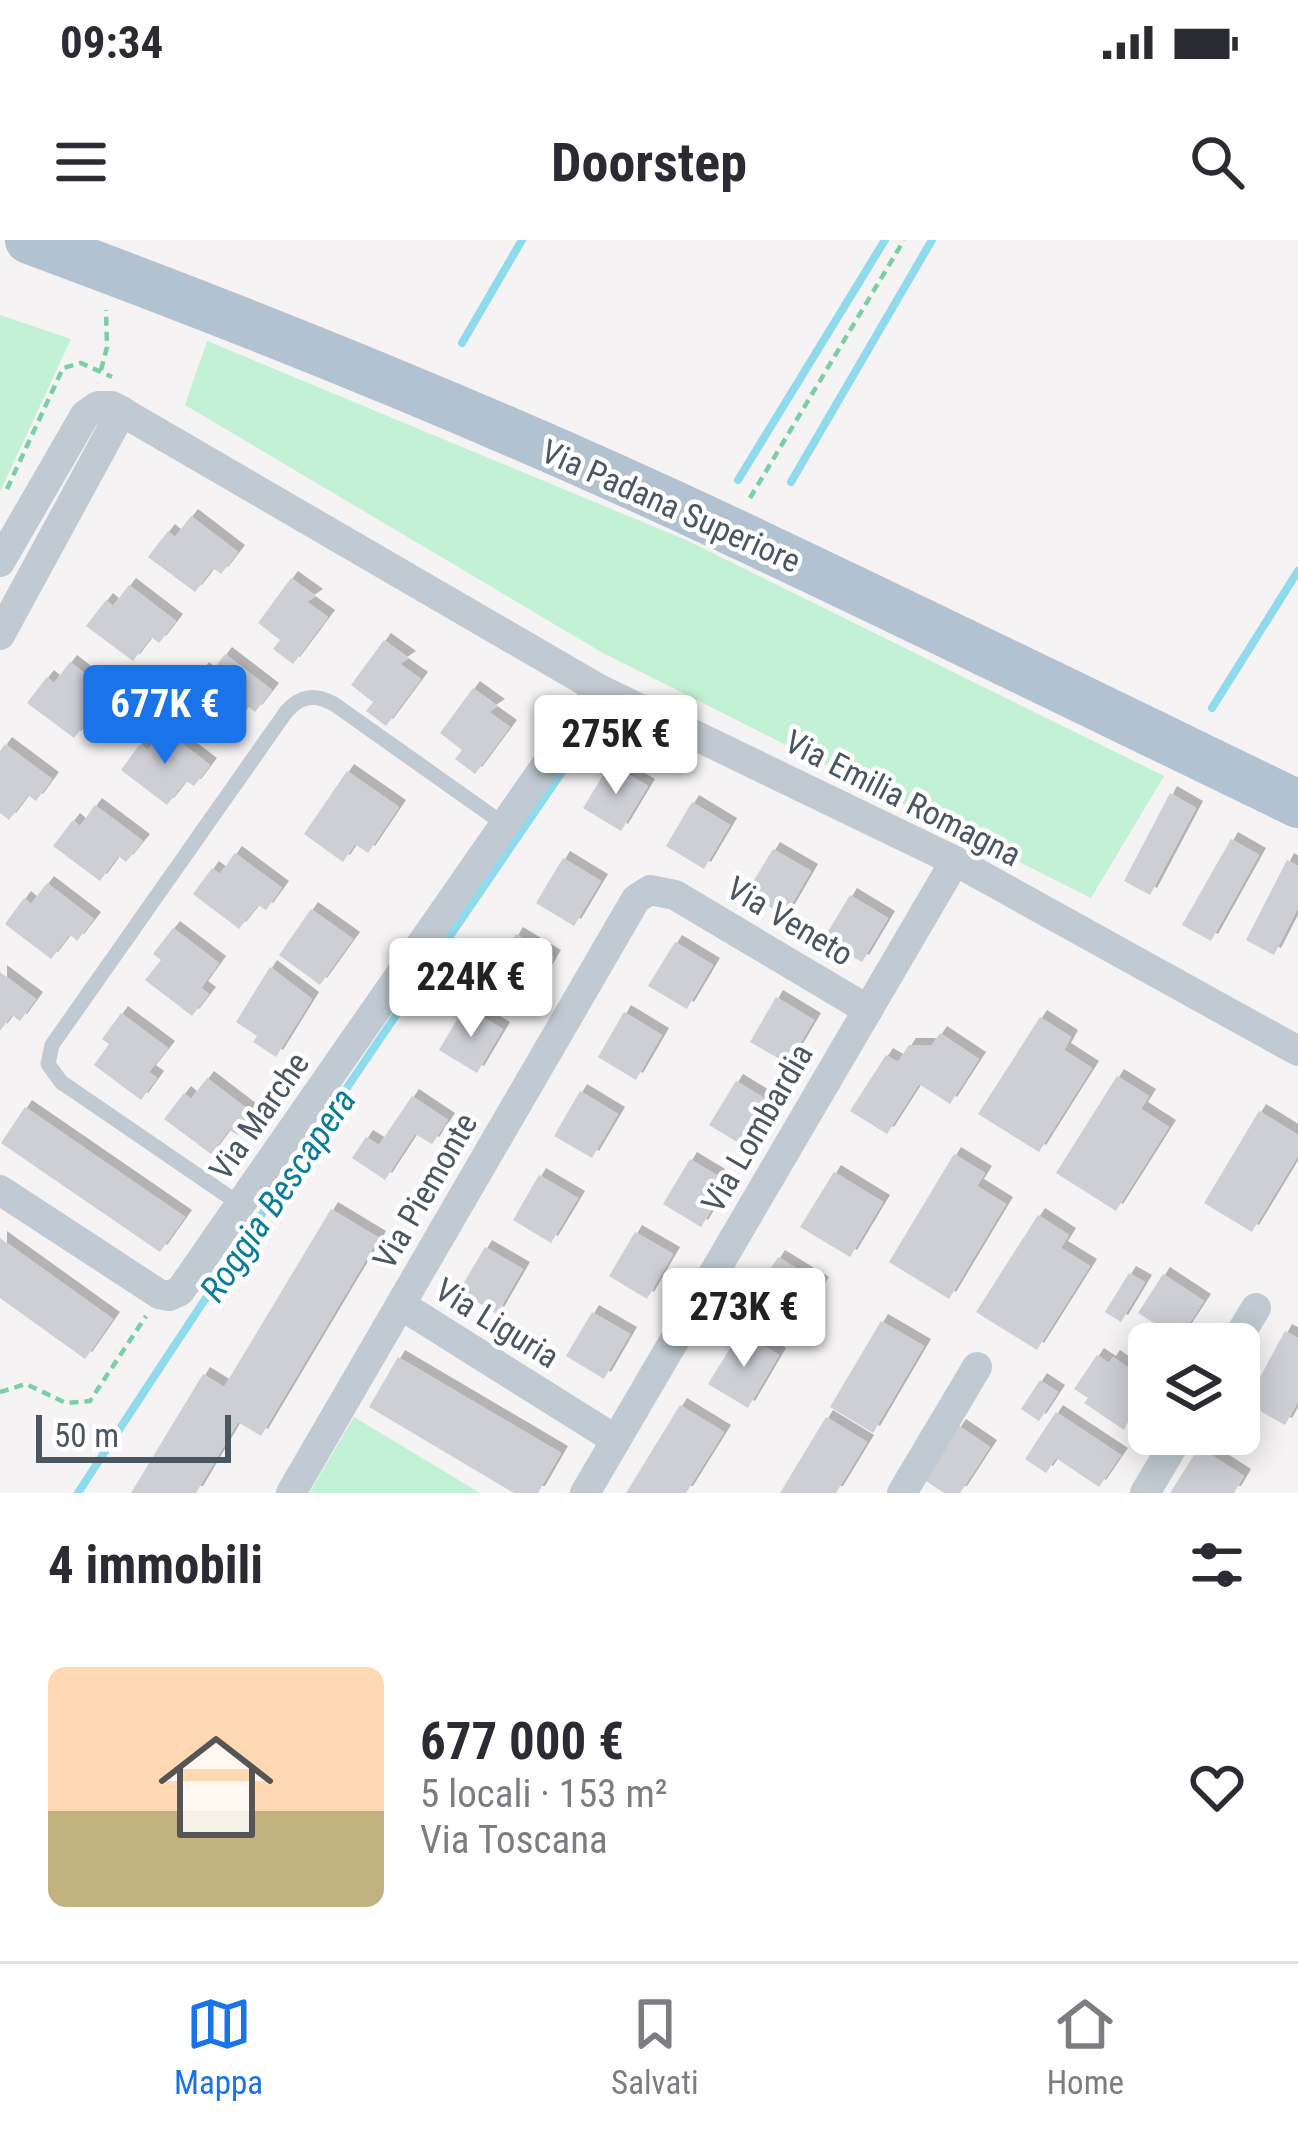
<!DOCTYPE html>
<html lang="it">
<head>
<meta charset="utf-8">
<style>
	:root { --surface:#fff; --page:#f2f2f3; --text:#2b2b33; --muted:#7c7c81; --line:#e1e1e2; --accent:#1a73e8 }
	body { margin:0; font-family:"Roboto Condensed",sans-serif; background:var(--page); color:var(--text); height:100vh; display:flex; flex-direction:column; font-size:45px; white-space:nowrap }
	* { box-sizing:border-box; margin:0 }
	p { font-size:39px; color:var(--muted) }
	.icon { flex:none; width:66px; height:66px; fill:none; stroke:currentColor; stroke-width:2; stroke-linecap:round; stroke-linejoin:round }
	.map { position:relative; height:1253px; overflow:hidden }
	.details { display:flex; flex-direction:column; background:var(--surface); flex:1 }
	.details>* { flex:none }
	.tools { position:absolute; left:1128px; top:1083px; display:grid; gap:24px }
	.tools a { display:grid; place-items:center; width:132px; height:132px; border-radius:18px; background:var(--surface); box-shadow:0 6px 30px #0003; font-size:60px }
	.scale { position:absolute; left:36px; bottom:30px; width:195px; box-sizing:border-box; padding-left:12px; border:6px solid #4a5661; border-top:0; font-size:33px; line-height:42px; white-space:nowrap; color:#4a5661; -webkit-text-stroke:9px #fff; paint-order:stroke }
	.price { position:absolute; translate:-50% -102px; padding:0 27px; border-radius:12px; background:#fff; color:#222; font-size:39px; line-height:78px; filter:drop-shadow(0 3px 6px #0008) }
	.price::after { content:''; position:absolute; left:50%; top:72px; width:36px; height:27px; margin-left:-18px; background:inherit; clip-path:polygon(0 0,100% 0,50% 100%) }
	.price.selected { background:var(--accent); color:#fff }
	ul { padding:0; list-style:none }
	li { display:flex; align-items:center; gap:36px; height:300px; padding:0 48px }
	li+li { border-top:3px solid var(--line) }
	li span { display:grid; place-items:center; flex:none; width:336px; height:240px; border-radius:18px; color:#555 }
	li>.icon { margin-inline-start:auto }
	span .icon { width:144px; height:144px; fill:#fffc; stroke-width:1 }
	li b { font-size:51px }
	h2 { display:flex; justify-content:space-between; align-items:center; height:144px; padding:0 48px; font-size:51px }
	.status { display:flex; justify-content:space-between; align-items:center; height:84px; padding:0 60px; background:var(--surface); direction:ltr }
	.status svg { height:33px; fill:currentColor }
	header { display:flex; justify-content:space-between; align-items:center; height:156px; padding:0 48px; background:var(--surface); font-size:54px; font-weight:700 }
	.tabs { display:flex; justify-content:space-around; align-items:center; height:168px; border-top:3px solid var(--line); background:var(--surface); font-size:33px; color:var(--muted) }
	.tabs a { display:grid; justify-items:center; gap:6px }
	.tabs .selected { color:var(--accent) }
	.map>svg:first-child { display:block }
	.green { fill:#c3f1d5 }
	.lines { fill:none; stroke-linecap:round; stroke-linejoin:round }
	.stream { stroke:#90daee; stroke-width:8 }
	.building { fill:#cdcfd5; filter:url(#shadow) }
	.path { stroke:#7ad0a6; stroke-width:4.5; stroke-dasharray:9 6; stroke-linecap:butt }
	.lane { stroke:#c1cad2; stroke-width:15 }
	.street { stroke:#c1cad2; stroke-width:30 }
	.primary { stroke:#b3c2d1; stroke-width:48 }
	.labels { text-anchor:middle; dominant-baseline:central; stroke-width:9; stroke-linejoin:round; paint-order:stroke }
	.street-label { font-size:33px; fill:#4a5661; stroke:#fff }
	.water-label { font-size:36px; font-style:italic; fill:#0c7c9b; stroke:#fff }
</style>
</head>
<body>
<div class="status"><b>09:34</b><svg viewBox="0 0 49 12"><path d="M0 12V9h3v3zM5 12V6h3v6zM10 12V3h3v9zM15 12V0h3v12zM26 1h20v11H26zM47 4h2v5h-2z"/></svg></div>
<header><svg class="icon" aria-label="menu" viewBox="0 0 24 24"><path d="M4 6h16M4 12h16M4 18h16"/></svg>Doorstep<svg class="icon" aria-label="search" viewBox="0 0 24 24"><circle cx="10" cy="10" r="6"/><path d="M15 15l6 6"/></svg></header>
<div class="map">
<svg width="1298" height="1253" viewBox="0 0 1298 1253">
	<defs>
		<filter id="shadow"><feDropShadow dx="7" dy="-7" stdDeviation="0" flood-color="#0004"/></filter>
	</defs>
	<rect width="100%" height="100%" fill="#f5f3f3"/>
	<g class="green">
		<polygon points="0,75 71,99 0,252"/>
		<polygon points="207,101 686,300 1164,536 1091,658 603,413 185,165"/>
		<polygon points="354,1177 480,1253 309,1253"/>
	</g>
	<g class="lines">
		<g class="stream">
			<polyline points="462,103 522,0"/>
			<polyline points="738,240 885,0"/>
			<polyline points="791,242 932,0"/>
			<polyline points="1212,468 1298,331"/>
			<path d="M78,1253C247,992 423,735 599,478"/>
		</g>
	</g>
	<g class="building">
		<polygon points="191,276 238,312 221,334 213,328 195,352 148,317 168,291 175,297"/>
		<polygon points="291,338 316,356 307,362 328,377 293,424 273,409 280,400 258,383"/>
		<polygon points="129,345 176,381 159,403 151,397 133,421 86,386 106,360 113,366"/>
		<polygon points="384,400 409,418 400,424 421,439 386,486 366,471 373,462 351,445"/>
		<polygon points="225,414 272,450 255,472 248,466 229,490 183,455 202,429 209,435"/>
		<polygon points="70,422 117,458 100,480 92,474 74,498 27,463 47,437 54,443"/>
		<polygon points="473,448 498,466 489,472 510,487 475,534 455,519 462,510 440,493"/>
		<polygon points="163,489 210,525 194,546 186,541 167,565 121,530 140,504 148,510"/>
		<polygon points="5,504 52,539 36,561 28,555 9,580 0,573 0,511"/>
		<polygon points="610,524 648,546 621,591 583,568"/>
		<polygon points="347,531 399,567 368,613 355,604 343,622 304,594"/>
		<polygon points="1170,553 1196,568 1150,655 1124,641"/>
		<polygon points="692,562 730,585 704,629 666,606"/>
		<polygon points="95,565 143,601 126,622 118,616 100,641 53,606 73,580 80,586"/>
		<polygon points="1231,599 1259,615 1211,701 1182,685"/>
		<polygon points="773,609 811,631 785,676 746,653"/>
		<polygon points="235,613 282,648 266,670 258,665 239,689 193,654 212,628 220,634"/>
		<polygon points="563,618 601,641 574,686 536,663"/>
		<polygon points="1287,620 1298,626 1298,668 1274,715 1246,700"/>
		<polygon points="47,643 94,679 77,701 70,694 51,719 5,684 24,658 31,664"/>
		<polygon points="850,655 888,678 862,722 823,700"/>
		<polygon points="311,669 353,699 320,745 279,715"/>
		<polygon points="173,688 219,723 201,748 209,754 192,776 145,740 161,720 153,714"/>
		<polygon points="516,694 554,717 527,762 489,739"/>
		<polygon points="675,702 713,725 687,769 648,746"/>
		<polygon points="270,727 312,759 276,817 253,802 257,796 236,782"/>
		<polygon points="0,732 36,759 20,781 12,775 0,791"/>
		<polygon points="776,757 814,780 788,824 750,802"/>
		<polygon points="465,766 503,789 477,833 439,810"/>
		<polygon points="624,772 662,795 636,840 598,817"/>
		<polygon points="121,773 168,808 149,832 157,838 141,860 94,825 109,804 102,799"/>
		<polygon points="1040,777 1071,797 1064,810 1092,828 1039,912 978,874"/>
		<polygon points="940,793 979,819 950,864 919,844 887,894 850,871 886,815 898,822 909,805 932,805"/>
		<polygon points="1117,836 1149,856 1141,869 1169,887 1116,971 1056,933"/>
		<polygon points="207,838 254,874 238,895 229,890 211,914 164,879 184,853 191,859"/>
		<polygon points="736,841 774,864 747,908 709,885"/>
		<polygon points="580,851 618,874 592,918 554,896"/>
		<polygon points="412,856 448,880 432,904 415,894 385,940 352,918 366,897 379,905"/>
		<polygon points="25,867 185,977 160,1012 1,903"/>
		<polygon points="1259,871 1298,895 1298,916 1252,992 1204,963"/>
		<polygon points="954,914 985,933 977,946 1006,964 949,1059 889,1022"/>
		<polygon points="690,919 728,942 701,987 663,964"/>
		<polygon points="834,932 883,962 850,1017 800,987"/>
		<polygon points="539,935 578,958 551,1003 513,980"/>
		<polygon points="331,969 379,998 261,1196 238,1182 196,1253 131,1253 203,1134 224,1147"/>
		<polygon points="1038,975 1069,995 1061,1008 1090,1026 1037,1110 976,1072"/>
		<polygon points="635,992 673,1014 647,1059 609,1036"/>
		<polygon points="0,998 113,1079 85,1119 0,1058"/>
		<polygon points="485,1007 523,1029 497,1074 459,1051"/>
		<polygon points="778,1017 822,1044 793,1091 749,1063"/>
		<polygon points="1129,1033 1145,1042 1121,1082 1105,1072"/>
		<polygon points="1163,1034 1204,1061 1179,1099 1138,1073"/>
		<polygon points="592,1072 630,1094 604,1139 566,1116"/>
		<polygon points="881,1081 924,1106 873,1193 830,1167"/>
		<polygon points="1285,1091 1298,1098 1298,1162 1285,1185 1246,1163"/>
		<polygon points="740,1092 779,1115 748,1168 708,1144"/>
		<polygon points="1097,1115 1109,1123 1113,1117 1142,1137 1149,1127 1149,1175 1139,1190 1128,1182 1124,1190 1084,1163 1088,1158 1074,1149"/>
		<polygon points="398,1117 561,1213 538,1253 514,1253 369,1167"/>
		<polygon points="1040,1140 1058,1152 1039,1181 1021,1169"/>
		<polygon points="680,1165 724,1192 686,1253 626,1253"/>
		<polygon points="1056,1172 1121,1215 1099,1247 1056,1218 1046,1233 1025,1219"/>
		<polygon points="826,1177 867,1202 836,1253 780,1253"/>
		<polygon points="959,1186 990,1207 960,1253 944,1253 923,1239"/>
		<polygon points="1199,1207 1244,1236 1234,1253 1170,1253"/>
	</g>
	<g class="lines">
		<g class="path">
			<polyline points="101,130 107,107 106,70"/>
			<polyline points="7,249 63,128 81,123 112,137"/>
			<polyline points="750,258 904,0"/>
			<polyline points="0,1152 26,1144 66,1163 90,1161 146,1076"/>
		</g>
		<path class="lane" d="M241,965L61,842L48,824L52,805L286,472C300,456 314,453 334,464L505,585"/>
		<g class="street">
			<polyline points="0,322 85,175 98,166 112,166 599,449 955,621 1298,811"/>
			<polyline points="0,395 122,171"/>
			<polyline points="0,950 159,1054 169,1056 180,1051 599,449"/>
			<polyline points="401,1065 616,1200"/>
			<polyline points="1234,1104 1256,1068"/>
			<polyline points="291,1253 636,659 650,650 675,655 868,770"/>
			<polyline points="585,1253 955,621"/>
			<polyline points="902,1253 977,1127"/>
			<polyline points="1145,1253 1180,1194"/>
		</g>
		<path class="primary" d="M29,0C267,88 504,184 733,292C922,381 1110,473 1298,564"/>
	</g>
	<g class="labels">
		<g class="street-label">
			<text transform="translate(671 266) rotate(24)">Via Padana Superiore</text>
			<text transform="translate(903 558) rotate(27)">Via Emilia Romagna</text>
			<text transform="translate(790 681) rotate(31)">Via Veneto</text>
			<text transform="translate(259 876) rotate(-55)">Via Marche</text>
			<text transform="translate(757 888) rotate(-60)">Via Lombardia</text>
			<text transform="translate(425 951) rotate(-60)">Via Piemonte</text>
			<text transform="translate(497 1083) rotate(32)">Via Liguria</text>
		</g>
		<g class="water-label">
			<text transform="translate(278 955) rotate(-56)">Roggia Bescapera</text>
		</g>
	</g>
</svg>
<div class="tools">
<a><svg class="icon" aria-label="layers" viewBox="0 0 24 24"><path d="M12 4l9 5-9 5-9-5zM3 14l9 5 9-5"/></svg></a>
</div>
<div class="scale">50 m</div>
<b class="price selected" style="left:165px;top:527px">677K €</b>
<b class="price" style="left:616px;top:557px">275K €</b>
<b class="price" style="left:471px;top:800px">224K €</b>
<b class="price" style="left:744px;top:1130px">273K €</b>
</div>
<section class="details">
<h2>4 immobili<svg class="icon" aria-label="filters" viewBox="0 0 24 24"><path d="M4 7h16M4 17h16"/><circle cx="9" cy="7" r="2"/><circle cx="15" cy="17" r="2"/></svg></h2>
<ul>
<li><span style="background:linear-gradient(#ffd9b3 60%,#c2b280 0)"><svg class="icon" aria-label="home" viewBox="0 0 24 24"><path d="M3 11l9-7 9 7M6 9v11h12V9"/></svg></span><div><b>677 000 €</b><p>5 locali · 153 m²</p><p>Via Toscana</p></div><svg class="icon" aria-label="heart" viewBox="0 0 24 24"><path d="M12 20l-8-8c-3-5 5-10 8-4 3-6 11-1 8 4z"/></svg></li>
</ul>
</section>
<nav class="tabs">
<a class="selected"><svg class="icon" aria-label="map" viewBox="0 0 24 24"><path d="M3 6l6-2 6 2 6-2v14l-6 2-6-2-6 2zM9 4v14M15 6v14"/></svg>Mappa</a>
<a><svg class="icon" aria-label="saved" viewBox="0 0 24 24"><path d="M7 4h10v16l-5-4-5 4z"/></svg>Salvati</a>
<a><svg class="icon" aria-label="home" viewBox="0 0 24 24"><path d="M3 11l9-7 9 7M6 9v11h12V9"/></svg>Home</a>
</nav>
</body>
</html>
